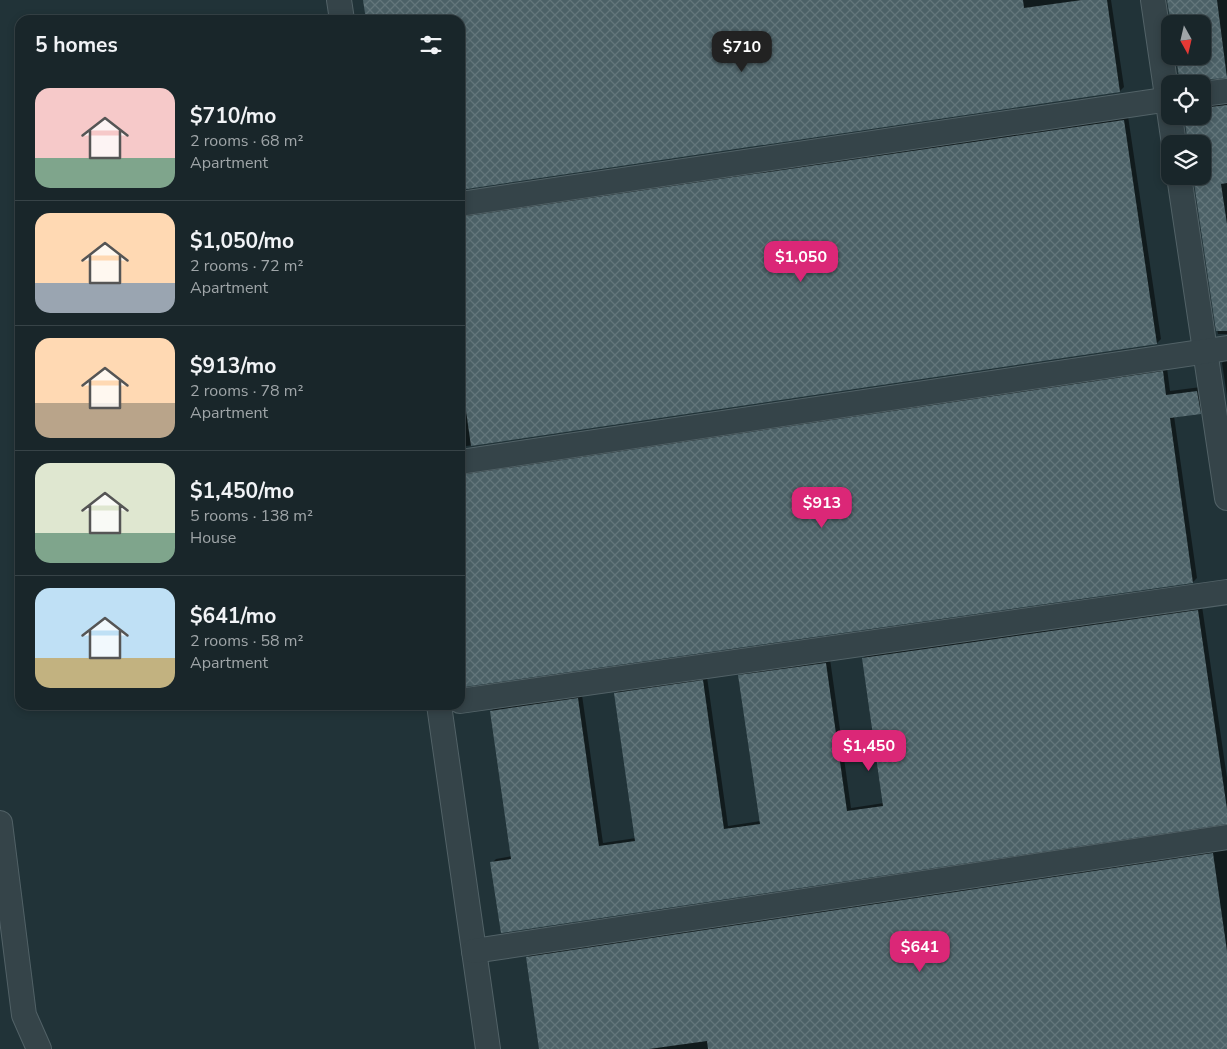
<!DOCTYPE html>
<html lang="en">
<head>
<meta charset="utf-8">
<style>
	:root { --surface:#19262a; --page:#263236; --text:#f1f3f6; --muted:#9fa5a8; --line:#374347; --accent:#db2777 }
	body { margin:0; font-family:"Nunito Sans",sans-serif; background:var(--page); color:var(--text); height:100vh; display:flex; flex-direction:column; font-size:19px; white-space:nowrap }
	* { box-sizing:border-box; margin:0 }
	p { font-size:16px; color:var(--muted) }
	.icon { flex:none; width:28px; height:28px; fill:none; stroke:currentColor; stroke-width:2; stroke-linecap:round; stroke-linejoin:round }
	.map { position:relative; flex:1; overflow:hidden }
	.details { position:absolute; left:15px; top:15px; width:450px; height:695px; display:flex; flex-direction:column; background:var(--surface); border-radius:15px; box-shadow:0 2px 8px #0003,0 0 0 1px var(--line) }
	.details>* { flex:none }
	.needle { width:32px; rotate:172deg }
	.fabs { position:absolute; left:1161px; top:15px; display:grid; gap:10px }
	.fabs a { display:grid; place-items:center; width:50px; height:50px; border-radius:10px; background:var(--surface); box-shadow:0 2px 8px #0003,0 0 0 1px var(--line); font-size:25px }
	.price { position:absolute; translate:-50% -42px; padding:0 11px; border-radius:10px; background:var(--accent); color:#fff; font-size:16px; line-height:32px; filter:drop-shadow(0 1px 2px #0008) }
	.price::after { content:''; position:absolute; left:50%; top:30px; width:15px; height:11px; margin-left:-8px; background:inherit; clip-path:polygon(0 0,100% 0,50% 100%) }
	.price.selected { background:#222; color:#fff }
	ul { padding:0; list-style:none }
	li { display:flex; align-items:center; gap:15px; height:125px; padding:0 20px }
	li+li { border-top:1px solid var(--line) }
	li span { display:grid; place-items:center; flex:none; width:140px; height:100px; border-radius:15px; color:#555 }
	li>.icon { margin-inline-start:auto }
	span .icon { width:60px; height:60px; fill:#fffc; stroke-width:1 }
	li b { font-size:21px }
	h2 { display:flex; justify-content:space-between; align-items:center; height:60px; padding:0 20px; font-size:21px }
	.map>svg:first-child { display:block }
	.shadow { fill:#0007 }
	.building { fill:url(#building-cross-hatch) }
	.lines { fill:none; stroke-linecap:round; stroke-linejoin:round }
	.minor-casing { stroke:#526267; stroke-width:26 }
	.minor { stroke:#354449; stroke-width:24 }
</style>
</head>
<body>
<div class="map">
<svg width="1227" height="1049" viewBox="0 0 1227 1049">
	<defs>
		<pattern id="building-cross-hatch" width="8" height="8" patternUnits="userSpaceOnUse" patternTransform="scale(1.25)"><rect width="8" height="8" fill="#4c6167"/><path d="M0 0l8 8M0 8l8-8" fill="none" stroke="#63767b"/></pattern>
	</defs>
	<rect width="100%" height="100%" fill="#213338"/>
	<g class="shadow">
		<polygon points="364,0 1111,0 1124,87 1120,91 460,189 460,20 367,20"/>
		<polygon points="1169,0 1227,0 1227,76 1202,56 1202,24"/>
		<polygon points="1227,102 1227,334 1218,334 1195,176 1202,176 1202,103"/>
		<polygon points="1128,116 1161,339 1157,343 460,447 460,213"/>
		<polygon points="1226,359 1227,359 1227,396 1222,363"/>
		<polygon points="1167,368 1170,391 1201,387 1204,408 1200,412 1174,416 1197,578 1193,582 460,650 460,471"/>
		<polygon points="1202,606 1227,778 1227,823 492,863 496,859 512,856 491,711 495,707 582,695 603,843 636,838 615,693 620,689 707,677 728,826 761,821 740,676 744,672 830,659 851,808 884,803 863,658 867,654"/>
		<polygon points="1227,847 1227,1049 540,1049 527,958 531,953"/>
	</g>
	<g class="building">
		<polygon points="363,0 1023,0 1024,8 1082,0 1107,0 1120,92 460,190 460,20 366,20"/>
		<polygon points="1167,0 1217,0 1227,78 1200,80 1193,84 1180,84 1176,56 1202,56 1202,24 1171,24"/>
		<polygon points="1227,105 1227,183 1221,184 1227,224 1227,331 1216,331 1193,176 1202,176 1202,144 1188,144 1184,116 1202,116 1202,108"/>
		<polygon points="1124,120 1157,344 471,446 460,369 460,257 464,256 460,217"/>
		<polygon points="1163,371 1166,395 1197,391 1201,414 1170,418 1193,583 464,687 460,659 460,546 465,545 460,514 460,475"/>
		<polygon points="1198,610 1227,809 1227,824 501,933 490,862 511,859 490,711 578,698 599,846 635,841 614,693 703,680 724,829 760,824 738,675 826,663 847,811 883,806 862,658"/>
		<polygon points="1213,853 1227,951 1227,1049 708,1049 707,1041 649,1049 539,1049 526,957"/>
	</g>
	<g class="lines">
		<g class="minor-casing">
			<g id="minor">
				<polyline points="339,0 342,20"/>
				<polyline points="1153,0 1174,144"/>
				<polyline points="1202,94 1227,91"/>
				<polyline points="1179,176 1227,498"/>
				<polyline points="460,204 1170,99"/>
				<polyline points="460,462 1227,348"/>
				<polyline points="460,701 1227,592"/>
				<polyline points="439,705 488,1049"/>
				<polyline points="0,823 24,1015 39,1049"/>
				<polyline points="474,951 1227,837"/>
			</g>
		</g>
		<use href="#minor" class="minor"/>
	</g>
</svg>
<div class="fabs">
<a><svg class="needle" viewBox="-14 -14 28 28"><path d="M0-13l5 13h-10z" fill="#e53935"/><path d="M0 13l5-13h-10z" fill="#9fa5a8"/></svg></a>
<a><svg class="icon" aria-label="locate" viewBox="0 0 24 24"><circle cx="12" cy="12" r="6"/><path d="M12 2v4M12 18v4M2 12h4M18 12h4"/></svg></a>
<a><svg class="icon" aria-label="layers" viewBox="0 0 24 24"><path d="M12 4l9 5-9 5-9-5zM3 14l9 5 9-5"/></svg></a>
</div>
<b class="price selected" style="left:742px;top:73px">$710</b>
<b class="price" style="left:801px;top:283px">$1,050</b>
<b class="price" style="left:822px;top:529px">$913</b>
<b class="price" style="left:869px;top:772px">$1,450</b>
<b class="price" style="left:920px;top:973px">$641</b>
<section class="details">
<h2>5 homes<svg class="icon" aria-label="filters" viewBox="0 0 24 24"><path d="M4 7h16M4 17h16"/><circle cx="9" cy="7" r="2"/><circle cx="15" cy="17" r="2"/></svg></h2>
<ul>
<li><span style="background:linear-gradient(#f6c9c9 70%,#7fa58c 0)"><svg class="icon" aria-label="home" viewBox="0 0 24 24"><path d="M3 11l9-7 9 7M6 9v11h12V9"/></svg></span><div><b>$710/mo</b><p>2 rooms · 68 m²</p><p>Apartment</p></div></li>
<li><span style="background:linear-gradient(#ffd9b3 70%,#9aa5b1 0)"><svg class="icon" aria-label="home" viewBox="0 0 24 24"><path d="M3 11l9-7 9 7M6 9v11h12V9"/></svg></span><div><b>$1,050/mo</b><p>2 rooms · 72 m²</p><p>Apartment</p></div></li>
<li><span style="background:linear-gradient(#ffd9b3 65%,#b9a48a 0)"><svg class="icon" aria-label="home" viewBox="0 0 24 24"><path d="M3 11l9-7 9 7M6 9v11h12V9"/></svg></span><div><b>$913/mo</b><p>2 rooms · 78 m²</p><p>Apartment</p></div></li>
<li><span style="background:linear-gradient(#dfe7d0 70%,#7fa58c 0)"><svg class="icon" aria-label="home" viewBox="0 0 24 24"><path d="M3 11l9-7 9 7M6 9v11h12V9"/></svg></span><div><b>$1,450/mo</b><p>5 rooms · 138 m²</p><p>House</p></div></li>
<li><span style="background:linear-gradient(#bfe0f5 70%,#c2b280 0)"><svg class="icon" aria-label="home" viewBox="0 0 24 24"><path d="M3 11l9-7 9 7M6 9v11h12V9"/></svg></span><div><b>$641/mo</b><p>2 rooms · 58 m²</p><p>Apartment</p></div></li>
</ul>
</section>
</div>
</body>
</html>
